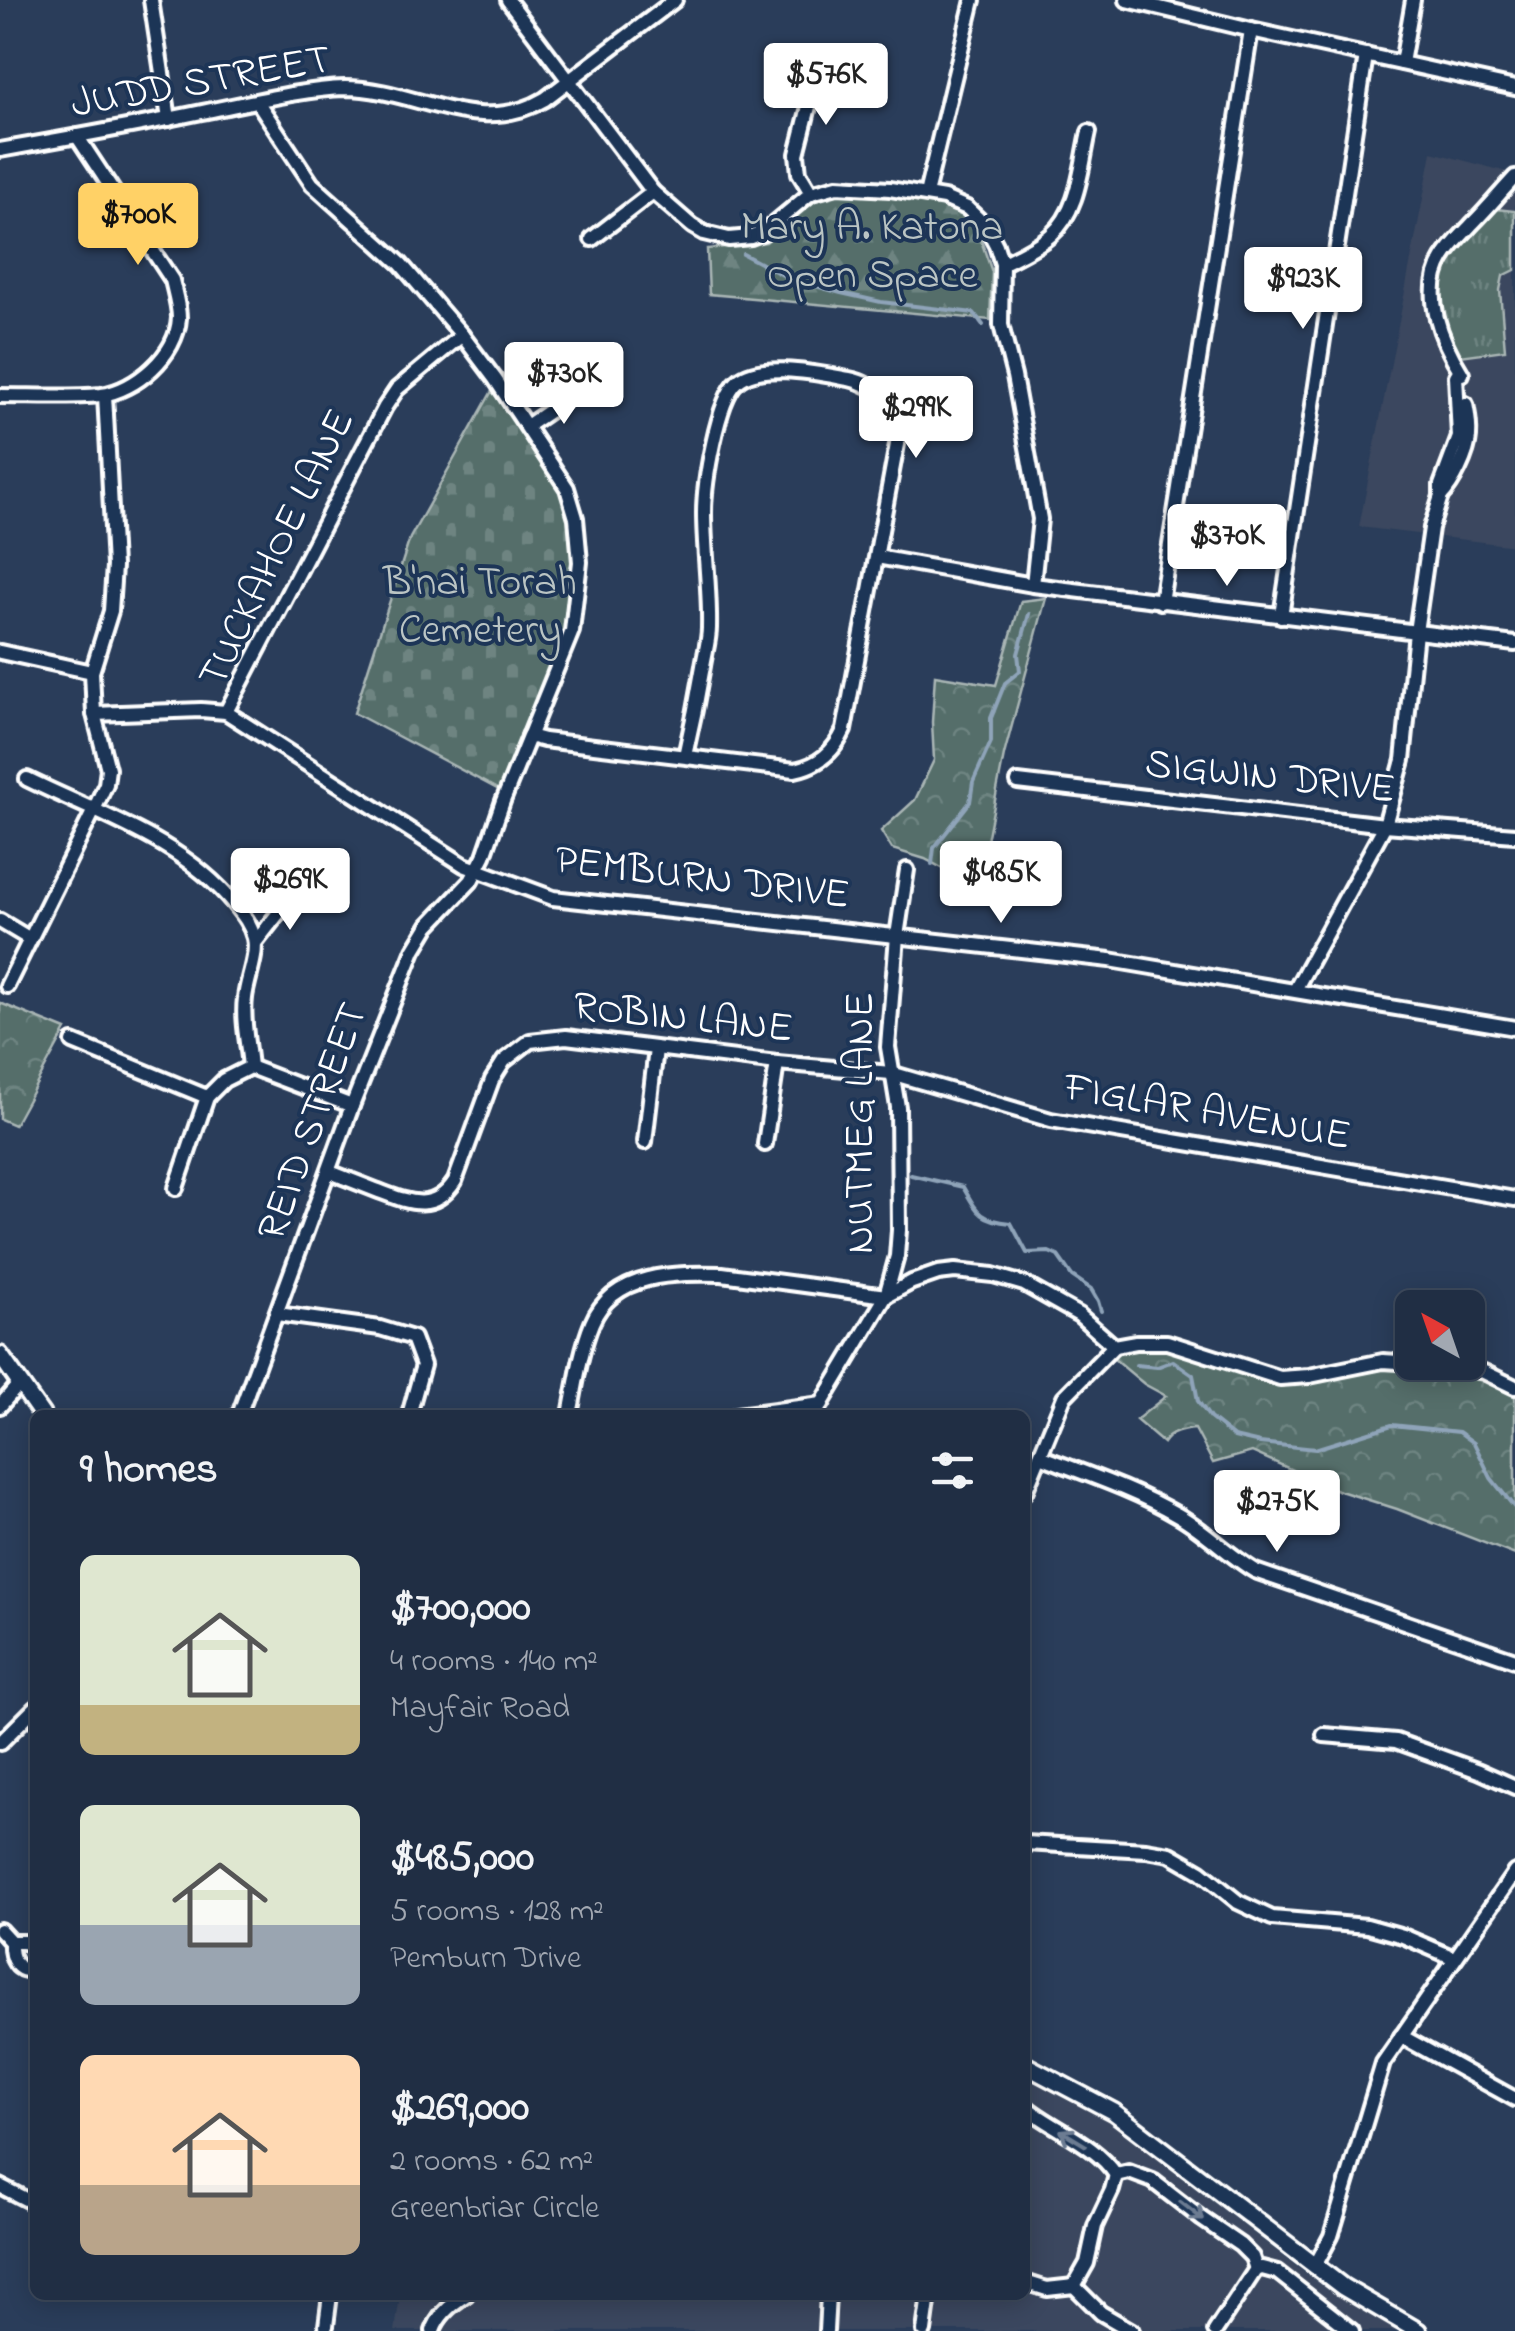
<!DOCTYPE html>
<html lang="en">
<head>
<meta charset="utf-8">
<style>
	:root { --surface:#202e44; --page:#2d3a4f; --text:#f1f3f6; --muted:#a2a8b2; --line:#3d4a5d; --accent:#ffd166 }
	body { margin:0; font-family:"Indie Flower",sans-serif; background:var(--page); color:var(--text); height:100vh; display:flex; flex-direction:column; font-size:38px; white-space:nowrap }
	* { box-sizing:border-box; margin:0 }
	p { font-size:32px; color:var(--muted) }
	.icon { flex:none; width:55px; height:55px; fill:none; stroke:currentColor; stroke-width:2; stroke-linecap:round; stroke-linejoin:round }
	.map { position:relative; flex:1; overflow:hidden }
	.side { position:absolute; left:30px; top:1410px; width:1000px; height:890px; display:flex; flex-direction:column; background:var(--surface); border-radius:15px; box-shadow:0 5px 25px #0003,0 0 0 2px var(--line) }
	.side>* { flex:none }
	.needle { width:65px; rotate:320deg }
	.tools { position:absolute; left:1395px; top:1290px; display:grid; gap:20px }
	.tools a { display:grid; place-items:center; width:90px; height:90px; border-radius:15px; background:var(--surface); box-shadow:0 5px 25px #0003,0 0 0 2px var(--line); font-size:50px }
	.price { position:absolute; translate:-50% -85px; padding:0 22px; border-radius:10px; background:#fff; color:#222; font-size:32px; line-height:65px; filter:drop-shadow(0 2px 5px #0008) }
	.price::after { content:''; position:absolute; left:50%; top:60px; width:30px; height:22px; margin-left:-15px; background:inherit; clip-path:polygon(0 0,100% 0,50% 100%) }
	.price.active { background:var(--accent); color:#111 }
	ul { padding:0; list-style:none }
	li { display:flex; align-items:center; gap:30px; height:250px; padding:0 50px }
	li span { display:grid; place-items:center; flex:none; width:280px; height:200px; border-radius:15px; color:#555 }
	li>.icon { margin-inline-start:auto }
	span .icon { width:120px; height:120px; fill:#fffc; stroke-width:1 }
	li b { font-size:42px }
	h2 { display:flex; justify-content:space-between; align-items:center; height:120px; padding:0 50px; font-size:42px }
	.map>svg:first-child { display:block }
	.built { fill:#3a475e }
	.grass { fill:url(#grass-tufts); stroke:#aab6b5; stroke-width:2.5 }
	.forest { fill:url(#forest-firs); stroke:#aab6b5; stroke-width:2.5 }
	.cemetery { fill:url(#cemetery-stones); stroke:#aab6b5; stroke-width:2.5 }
	.park { fill:url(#park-crowns); stroke:#aab6b5; stroke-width:2.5 }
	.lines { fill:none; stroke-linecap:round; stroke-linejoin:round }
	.stream { stroke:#8fa4b9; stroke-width:4 }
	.minor-casing { stroke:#fff; stroke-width:20 }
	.major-casing { stroke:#fff; stroke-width:22 }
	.minor { stroke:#1d3557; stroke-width:12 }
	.major { stroke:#1d3557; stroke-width:15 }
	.oneway { stroke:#6c7c92 }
	.labels { text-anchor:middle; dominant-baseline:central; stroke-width:8; stroke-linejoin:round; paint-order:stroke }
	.street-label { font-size:42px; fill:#fff; stroke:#1d3557 }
	.park-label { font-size:42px; fill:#bbc5c4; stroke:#1d3557 }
</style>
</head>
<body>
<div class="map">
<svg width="1515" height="2331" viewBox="0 0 1515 2331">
	<defs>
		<pattern id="grass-tufts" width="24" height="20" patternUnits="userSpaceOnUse" patternTransform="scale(2.5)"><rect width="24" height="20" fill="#546e6b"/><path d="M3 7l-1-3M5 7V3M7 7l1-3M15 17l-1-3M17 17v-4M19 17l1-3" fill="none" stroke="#6e8481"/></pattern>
		<pattern id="forest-firs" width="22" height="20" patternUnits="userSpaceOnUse" patternTransform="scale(2.5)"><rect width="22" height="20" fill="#546e6b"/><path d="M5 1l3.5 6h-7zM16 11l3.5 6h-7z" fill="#6e8481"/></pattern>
		<pattern id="cemetery-stones" width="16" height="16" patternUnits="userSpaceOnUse" patternTransform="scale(2.5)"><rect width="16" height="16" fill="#546e6b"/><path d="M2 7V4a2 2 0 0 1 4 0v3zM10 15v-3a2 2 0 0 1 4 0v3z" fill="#6e8481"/></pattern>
		<pattern id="park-crowns" width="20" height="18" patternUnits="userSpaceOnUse" patternTransform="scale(2.5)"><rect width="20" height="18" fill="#546e6b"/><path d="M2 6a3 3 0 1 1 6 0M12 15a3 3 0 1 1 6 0" fill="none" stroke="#6e8481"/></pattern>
	</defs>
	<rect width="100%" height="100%" fill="#2a3d5a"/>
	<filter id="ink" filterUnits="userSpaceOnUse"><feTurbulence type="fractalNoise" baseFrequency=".01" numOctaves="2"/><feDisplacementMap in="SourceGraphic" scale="20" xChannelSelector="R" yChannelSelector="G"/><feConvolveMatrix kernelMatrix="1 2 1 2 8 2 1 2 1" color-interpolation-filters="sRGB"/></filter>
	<g filter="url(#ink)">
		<g class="built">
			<polygon points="1432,152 1515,174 1515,546 1359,527"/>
			<polygon points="1025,2078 1099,2113 1306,2274 1399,2331 395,2331 400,2295 1025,2295"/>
		</g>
		<polygon class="grass" points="1487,208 1515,211 1515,270 1503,276 1500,290 1505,350 1453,357 1439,325 1441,261"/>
		<polygon class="forest" points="841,193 889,197 942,206 964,215 977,229 992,272 990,320 709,294 707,249 766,242 811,202"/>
		<polygon class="cemetery" points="492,391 565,494 575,529 575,560 566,630 501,791 354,713 410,538"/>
		<g class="park">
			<polygon points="1046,598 1004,755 980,876 955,875 925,859 892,849 881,831 915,800 934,760 932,722 935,675 996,685 1021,601"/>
			<polygon points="0,1003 66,1030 14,1125 0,1119"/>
			<path d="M1117,1346H1164L1267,1377L1284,1386L1386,1364L1445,1369L1486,1377L1515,1394V1555L1397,1509L1337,1490L1252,1452L1213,1463L1195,1429C1183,1430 1170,1432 1163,1443L1136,1420L1166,1396L1144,1384L1107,1353Z"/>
		</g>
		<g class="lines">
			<g class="stream">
				<polyline points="743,254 790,279 841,293 881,302 974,313 983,325"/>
				<polyline points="932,864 934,848 970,802 973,782 991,742 991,718 1005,683 1020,671 1018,654 1029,614"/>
				<path d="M911,1175L963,1187C978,1213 980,1220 1011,1223L1027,1253L1049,1252L1058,1256L1072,1276L1091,1289L1098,1301L1101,1311"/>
				<polyline points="1136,1365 1157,1367 1173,1361 1193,1375 1198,1401 1210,1418 1234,1437 1260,1443 1315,1449 1392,1425 1459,1432 1474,1443 1491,1478 1515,1508"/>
			</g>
			<g class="minor-casing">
				<g id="minor">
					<polyline points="151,0 169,119"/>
					<polyline points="508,0 653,192 692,226 704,233 729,239 751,237 764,232 811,193 837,186 890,189 944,198 967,208 986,226 996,245 1002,264 1001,325 1014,376 1040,519 1033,585"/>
					<polyline points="1127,0 1251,30 1515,88"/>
					<polyline points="1402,63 1413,0"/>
					<path d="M0,150C68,138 135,126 202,112C245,104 302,89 345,88C415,88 478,139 545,99L675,0"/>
					<polyline points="811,193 799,173 797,154 819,67"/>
					<polyline points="926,194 973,0"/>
					<polyline points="592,239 653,192"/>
					<path d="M1002,264C1019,255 1036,248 1051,235C1079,211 1081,167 1089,132"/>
					<path d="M1462,374C1442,342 1421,294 1443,258C1451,245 1463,234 1473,223C1488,208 1501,192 1515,177"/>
					<path d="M0,396C33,396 68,398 101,395C135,391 177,355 179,318C179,306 175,293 172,280L77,136"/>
					<polyline points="527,426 577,392"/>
					<path d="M1441,496C1453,484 1468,454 1469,437C1470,426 1468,414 1466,404"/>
					<polyline points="877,557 1033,585 1515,644"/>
					<polyline points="1161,602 1251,30"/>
					<polyline points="1281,616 1366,55"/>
					<polyline points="0,652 92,672"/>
					<polyline points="226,712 385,407 397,389 462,335"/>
					<polyline points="94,714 201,710 226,712 464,865 553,898 1110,960 1515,1028"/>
					<path d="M529,736L544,740L795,770C819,765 834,752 844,730L898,439C894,409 881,385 849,379C820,374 761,361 738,381C717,399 704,485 704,513C704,551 710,589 709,628C709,640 705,653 703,666C698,696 692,726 685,756"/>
					<path d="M27,779C100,815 182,840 235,905C243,915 251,925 254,938C258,956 247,979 245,998C242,1021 248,1044 250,1067"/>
					<polyline points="1018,782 1385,825 1515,835"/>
					<polyline points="0,921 30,939"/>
					<polyline points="255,943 288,901 300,895"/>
					<polyline points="7,986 94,810 106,784 108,769 94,714 92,672 111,611 114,566 105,395"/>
					<polyline points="1295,990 1385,825 1403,760 1416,632 1431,528 1441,496 1441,485 1459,437 1456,376 1459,371"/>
					<polyline points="73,1042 207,1097 224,1080 250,1067"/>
					<polyline points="250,1067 352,1106"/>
					<polyline points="645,1142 656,1049"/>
					<polyline points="765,1144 777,1063"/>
					<path d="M330,1172C345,1178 361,1184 376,1190C406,1201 433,1215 455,1181L492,1080L504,1061L530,1041L566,1037L777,1063L891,1073L1051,1120L1515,1199"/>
					<polyline points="176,1188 207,1097"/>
					<polyline points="277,1314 380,1328 413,1338 423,1365 409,1415"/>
					<polyline points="0,1406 20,1383"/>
					<polyline points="239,1415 352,1106 414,950 429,925 471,881 484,856 503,801 572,631 580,562 576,518 567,488 495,379 462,335 401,264 312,184 257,101"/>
					<path d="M570,1415C576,1385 580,1352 592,1323C613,1272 676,1273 722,1274L886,1296L912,1282L938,1273L955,1271L993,1275L1024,1284L1079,1315L1114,1346L1136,1342H1167L1280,1378L1309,1376L1383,1361L1446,1365L1484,1372L1515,1387"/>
					<polyline points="737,1415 822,1404"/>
					<polyline points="815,1415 886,1296 897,1256 899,1230 898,1107 888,1047 897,936 907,870"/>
					<path d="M1040,1456C1087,1474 1135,1490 1178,1515C1206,1531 1228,1555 1255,1571L1515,1660"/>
					<polyline points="1025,1492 1064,1397 1114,1346"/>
					<polyline points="1324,1735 1396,1741 1479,1771 1515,1787"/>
					<polyline points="0,1743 35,1708"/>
					<polyline points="1025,1843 1146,1850 1170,1854 1201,1872 1238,1902 1272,1918 1367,1926 1403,1936 1454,1958"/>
					<path d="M0,1930L11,1942C10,1957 17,1976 35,1968"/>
					<polyline points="11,1942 24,1942 35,1946"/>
					<polyline points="1401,2036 1515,2099"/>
					<path d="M1025,2106C1054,2130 1095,2143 1116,2175"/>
					<polyline points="1116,2175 1129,2172 1153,2181 1202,2219 1240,2245 1252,2257 1256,2269"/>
					<polyline points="0,2186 35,2204"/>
					<polyline points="1315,2266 1331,2236 1383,2063 1515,1872"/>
					<polyline points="1256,2269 1262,2268 1277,2272 1352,2331"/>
					<polyline points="1025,2282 1047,2289 1074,2286"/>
					<polyline points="1074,2286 1087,2263 1095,2226 1112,2190 1116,2175"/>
					<polyline points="1074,2286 1101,2313 1132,2331"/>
					<polyline points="326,2326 330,2295"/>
					<path d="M433,2331C438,2316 453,2303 466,2295"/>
					<polyline points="826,2331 828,2295"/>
					<polyline points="924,2331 929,2295"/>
					<polyline points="1215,2331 1256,2269"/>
				</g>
			</g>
			<g class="major-casing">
				<g id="major">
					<polyline points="0,1355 42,1415"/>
					<polyline points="1025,2065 1114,2112 1343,2287 1418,2331"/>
				</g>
			</g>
			<use href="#minor" class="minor"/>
			<use href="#major" class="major"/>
		</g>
		<defs><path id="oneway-shaft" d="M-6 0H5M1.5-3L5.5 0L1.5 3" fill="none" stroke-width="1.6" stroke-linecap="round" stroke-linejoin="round" transform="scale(2.5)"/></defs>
		<g class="oneway">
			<use href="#oneway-shaft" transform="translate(1073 2138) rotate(-149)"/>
			<use href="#oneway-shaft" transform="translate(1192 2211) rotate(38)"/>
		</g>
	</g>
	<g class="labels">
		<g class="street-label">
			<text transform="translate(201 83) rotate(-10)">JUDD STREET</text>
			<text transform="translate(278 549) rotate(-64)">TUCKAHOE LANE</text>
			<text transform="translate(1270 778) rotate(6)">SIGWIN DRIVE</text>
			<text transform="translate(702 879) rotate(7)">PEMBURN DRIVE</text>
			<text transform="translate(683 1019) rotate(6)">ROBIN LANE</text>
			<text transform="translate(1207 1113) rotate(10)">FIGLAR AVENUE</text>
			<text transform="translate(314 1122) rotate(-70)">REID STREET</text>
			<text transform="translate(861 1123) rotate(-90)">NUTMEG LANE</text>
		</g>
		<g class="park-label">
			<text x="872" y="228">Mary A. Katona<tspan x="872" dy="48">Open Space</tspan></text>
			<text x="480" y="583">B'nai Torah<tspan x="480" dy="48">Cemetery</tspan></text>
		</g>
	</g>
</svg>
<div class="tools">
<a><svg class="needle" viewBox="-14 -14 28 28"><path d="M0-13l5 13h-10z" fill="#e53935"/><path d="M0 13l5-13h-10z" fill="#a2a8b2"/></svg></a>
</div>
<b class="price" style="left:826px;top:128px">$576K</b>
<b class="price active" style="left:138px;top:268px">$700K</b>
<b class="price" style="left:1303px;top:332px">$923K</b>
<b class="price" style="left:564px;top:427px">$730K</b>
<b class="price" style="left:916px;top:461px">$299K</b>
<b class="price" style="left:1227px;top:589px">$370K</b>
<b class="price" style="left:1001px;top:926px">$485K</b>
<b class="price" style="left:290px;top:933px">$269K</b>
<b class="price" style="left:1277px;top:1555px">$275K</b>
<section class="side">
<h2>9 homes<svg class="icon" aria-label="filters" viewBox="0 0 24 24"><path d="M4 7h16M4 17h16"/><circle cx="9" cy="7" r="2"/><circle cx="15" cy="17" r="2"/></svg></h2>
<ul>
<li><span style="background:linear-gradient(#dfe7d0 75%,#c2b280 0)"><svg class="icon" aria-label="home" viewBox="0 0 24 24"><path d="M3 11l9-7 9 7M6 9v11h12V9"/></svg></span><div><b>$700,000</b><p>4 rooms · 140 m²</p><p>Mayfair Road</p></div></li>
<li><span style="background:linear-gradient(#dfe7d0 60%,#9aa5b1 0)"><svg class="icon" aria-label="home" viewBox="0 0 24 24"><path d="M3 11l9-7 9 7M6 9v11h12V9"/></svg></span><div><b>$485,000</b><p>5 rooms · 128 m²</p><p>Pemburn Drive</p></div></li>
<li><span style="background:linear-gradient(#ffd9b3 65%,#b9a48a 0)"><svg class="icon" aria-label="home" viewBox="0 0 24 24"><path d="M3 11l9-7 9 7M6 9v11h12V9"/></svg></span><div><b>$269,000</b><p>2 rooms · 62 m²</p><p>Greenbriar Circle</p></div></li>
</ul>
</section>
</div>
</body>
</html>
